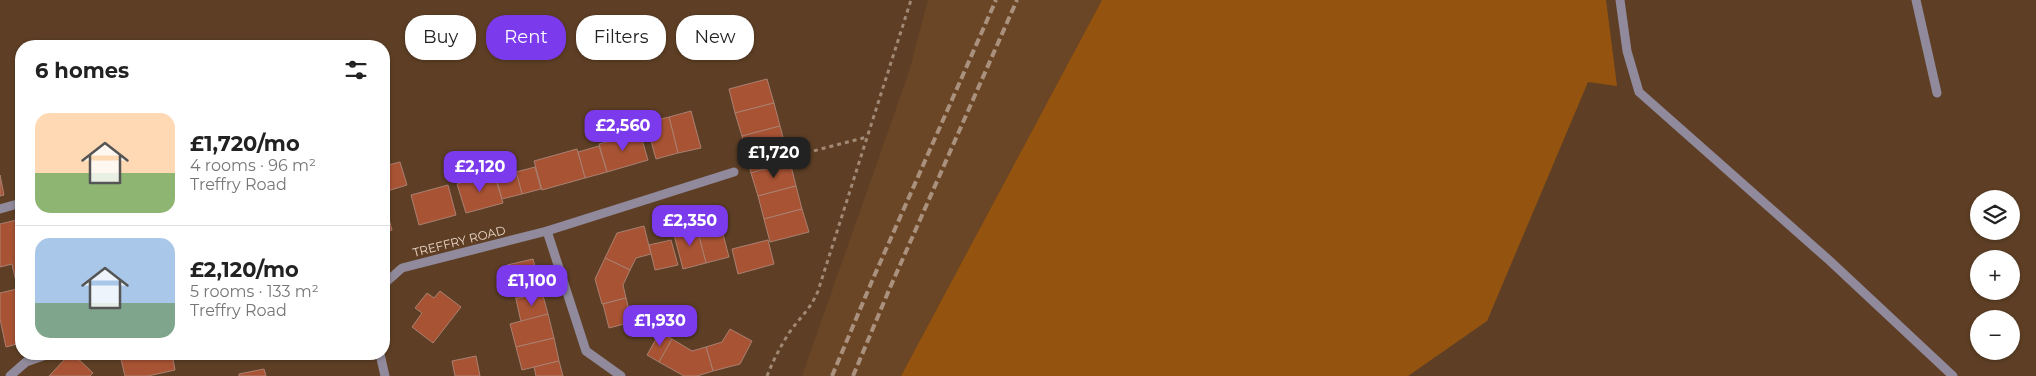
<!DOCTYPE html>
<html lang="en">
<head>
<meta charset="utf-8">
<style>
	:root { --surface:#fff; --page:#f2f2f2; --text:#222; --muted:#767676; --line:#e0e0e0; --accent:#7c3aed }
	body { margin:0; font-family:Montserrat,sans-serif; background:var(--page); color:var(--text); height:100vh; display:flex; flex-direction:column; font-size:19px; white-space:nowrap }
	* { box-sizing:border-box; margin:0 }
	p { font-size:16px; color:var(--muted) }
	.icon { flex:none; width:28px; height:28px; fill:none; stroke:currentColor; stroke-width:2; stroke-linecap:round; stroke-linejoin:round }
	.map { position:relative; flex:1; overflow:hidden }
	.details { position:absolute; left:15px; top:40px; width:375px; height:320px; display:flex; flex-direction:column; background:var(--surface); border-radius:20px; box-shadow:0 1px 4px #0004 }
	.details>* { flex:none }
	.hud { position:absolute; left:405px; top:15px; width:475px; height:45px; display:flex; gap:10px }
	.buttons { position:absolute; left:1970px; top:190px; display:grid; gap:10px }
	.buttons a { display:grid; place-items:center; width:50px; height:50px; border-radius:50%; background:var(--surface); box-shadow:0 1px 4px #0004; font-size:25px }
	.price { position:absolute; translate:-50% -42px; padding:0 11px; border-radius:10px; background:var(--accent); color:#fff; font-size:16px; line-height:32px; filter:drop-shadow(0 1px 2px #0008) }
	.price::after { content:''; position:absolute; left:50%; top:30px; width:15px; height:11px; margin-left:-8px; background:inherit; clip-path:polygon(0 0,100% 0,50% 100%) }
	.price.on { background:#222; color:#fff }
	ul { padding:0; list-style:none }
	li { display:flex; align-items:center; gap:15px; height:125px; padding:0 20px }
	li+li { border-top:1px solid var(--line) }
	li span { display:grid; place-items:center; flex:none; width:140px; height:100px; border-radius:15px; color:#555 }
	li>.icon { margin-inline-start:auto }
	span .icon { width:60px; height:60px; fill:#fffc; stroke-width:1 }
	li b { font-size:21px }
	h2 { display:flex; justify-content:space-between; align-items:center; height:60px; padding:0 20px; font-size:21px }
	.chip { padding:0 18px; border-radius:20px; background:var(--surface); box-shadow:0 1px 4px #0004; font-size:18px; line-height:45px }
	.chip.on { background:var(--accent); color:#fff }
	.map>svg:first-child { display:block }
	.built { fill:#6a4626 }
	.green { fill:#945410 }
	.building { fill:#a85334; stroke:#ab8071 }
	.lines { fill:none; stroke-linecap:round; stroke-linejoin:round }
	.path { stroke:#a28975; stroke-width:3; stroke-dasharray:4 4; stroke-linecap:butt }
	.minor { stroke:#908a9c; stroke-width:9 }
	.rail { stroke:#aa917d; stroke-width:4; stroke-dasharray:8 4; stroke-linecap:butt }
	.labels { text-anchor:middle; dominant-baseline:central; stroke-width:4; stroke-linejoin:round; paint-order:stroke }
	.street-label { font-size:12px; fill:#e9d6c7; stroke:#5e3f25 }
</style>
</head>
<body>
<div class="map">
<svg width="2036" height="376" viewBox="0 0 2036 376">
	<rect width="100%" height="100%" fill="#5e3f25"/>
	<polygon class="built" points="928,0 1102,0 901,376 802,376 909,72"/>
	<polygon class="green" points="1102,0 1606,0 1617,86 1588,82 1487,321 1408,376 901,376"/>
	<g class="building">
		<polygon points="767,79 774,103 735,113 729,89"/>
		<polygon points="774,103 780,126 742,136 735,113"/>
		<polygon points="691,111 701,148 678,153 669,117"/>
		<polygon points="669,117 678,153 656,159 646,123"/>
		<polygon points="780,126 786,149 748,159 742,136"/>
		<polygon points="640,133 648,160 607,172 599,144"/>
		<polygon points="599,146 607,172 585,178 578,152"/>
		<polygon points="577,149 585,178 542,190 534,161"/>
		<polygon points="786,149 790,162 751,173 748,159"/>
		<polygon points="400,162 407,185 384,192 384,166"/>
		<polygon points="790,162 796,186 758,196 751,173"/>
		<polygon points="535,167 541,189 522,194 516,172"/>
		<polygon points="494,173 503,203 466,213 457,184"/>
		<polygon points="0,175 4,195 0,196"/>
		<polygon points="517,175 522,194 502,199 497,181"/>
		<polygon points="448,185 456,215 419,225 411,195"/>
		<polygon points="796,186 802,209 764,219 758,196"/>
		<polygon points="384,201 392,230 384,233"/>
		<polygon points="802,209 809,232 770,242 764,219"/>
		<polygon points="21,219 21,281 16,282 12,264 0,267 0,224"/>
		<polygon points="719,219 729,257 706,263 696,225"/>
		<polygon points="696,225 706,263 683,269 673,231"/>
		<polygon points="644,226 651,254 636,258 630,270 605,258 617,233"/>
		<polygon points="671,240 678,265 655,270 649,245"/>
		<polygon points="768,240 774,264 738,274 732,249"/>
		<polygon points="605,258 630,270 623,285 626,298 602,304 595,279"/>
		<polygon points="533,259 542,292 516,299 507,265"/>
		<polygon points="21,288 21,343 6,347 0,319 0,293"/>
		<polygon points="440,291 461,307 433,343 412,327 422,313 415,308 427,293 434,298"/>
		<polygon points="542,292 548,314 521,322 516,299"/>
		<polygon points="626,298 632,322 609,328 603,304"/>
		<polygon points="548,314 554,338 516,347 510,324"/>
		<polygon points="730,329 752,341 740,364 713,371 706,347 722,342"/>
		<polygon points="660,332 672,339 659,362 647,355"/>
		<polygon points="554,338 559,361 522,370 516,347"/>
		<polygon points="672,339 692,351 706,347 713,371 697,376 684,376 659,362"/>
		<polygon points="70,354 73,354 93,373 90,376 49,376"/>
		<polygon points="124,354 172,354 175,370 148,376 125,376 120,355"/>
		<polygon points="476,356 480,376 455,376 452,361"/>
		<polygon points="559,361 563,376 536,376 534,367"/>
		<polygon points="264,369 266,376 239,376 239,374"/>
	</g>
	<g class="lines">
		<g class="path">
			<polyline points="752,167 867,137"/>
			<path d="M767,376C773,361 780,347 789,333C800,317 810,310 818,291L911,0"/>
		</g>
		<g class="minor">
			<polyline points="1620,0 1627,51 1639,92 1830,261 1953,376"/>
			<polyline points="1916,0 1937,93"/>
			<polyline points="0,209 21,203"/>
			<polyline points="547,231 586,351 621,376"/>
			<polyline points="384,284 402,268 547,231 734,172"/>
			<polyline points="380,354 385,376"/>
			<polyline points="10,376 26,362 49,354"/>
		</g>
		<g class="rail">
			<polyline points="832,376 872,281 996,0"/>
			<polyline points="853,376 889,290 1017,0"/>
		</g>
	</g>
	<g class="labels">
		<g class="street-label">
			<text transform="translate(459 241) rotate(-14)">TREFFRY ROAD</text>
		</g>
	</g>
</svg>
<div class="buttons">
<a><svg class="icon" aria-label="layers" viewBox="0 0 24 24"><path d="M12 4l9 5-9 5-9-5zM3 14l9 5 9-5"/></svg></a>
<a>+</a>
<a>−</a>
</div>
<b class="price" style="left:623px;top:152px">£2,560</b>
<b class="price on" style="left:774px;top:179px">£1,720</b>
<b class="price" style="left:480px;top:193px">£2,120</b>
<b class="price" style="left:690px;top:247px">£2,350</b>
<b class="price" style="left:532px;top:307px">£1,100</b>
<b class="price" style="left:660px;top:347px">£1,930</b>
<div class="hud">
<a class="chip">Buy</a>
<a class="chip on">Rent</a>
<a class="chip">Filters</a>
<a class="chip">New</a>
</div>
<section class="details">
<h2>6 homes<svg class="icon" aria-label="filters" viewBox="0 0 24 24"><path d="M4 7h16M4 17h16"/><circle cx="9" cy="7" r="2"/><circle cx="15" cy="17" r="2"/></svg></h2>
<ul>
<li><span style="background:linear-gradient(#ffd9b3 60%,#8fb573 0)"><svg class="icon" aria-label="home" viewBox="0 0 24 24"><path d="M3 11l9-7 9 7M6 9v11h12V9"/></svg></span><div><b>£1,720/mo</b><p>4 rooms · 96 m²</p><p>Treffry Road</p></div></li>
<li><span style="background:linear-gradient(#a9c7e8 65%,#7fa58c 0)"><svg class="icon" aria-label="home" viewBox="0 0 24 24"><path d="M3 11l9-7 9 7M6 9v11h12V9"/></svg></span><div><b>£2,120/mo</b><p>5 rooms · 133 m²</p><p>Treffry Road</p></div></li>
</ul>
</section>
</div>
</body>
</html>
